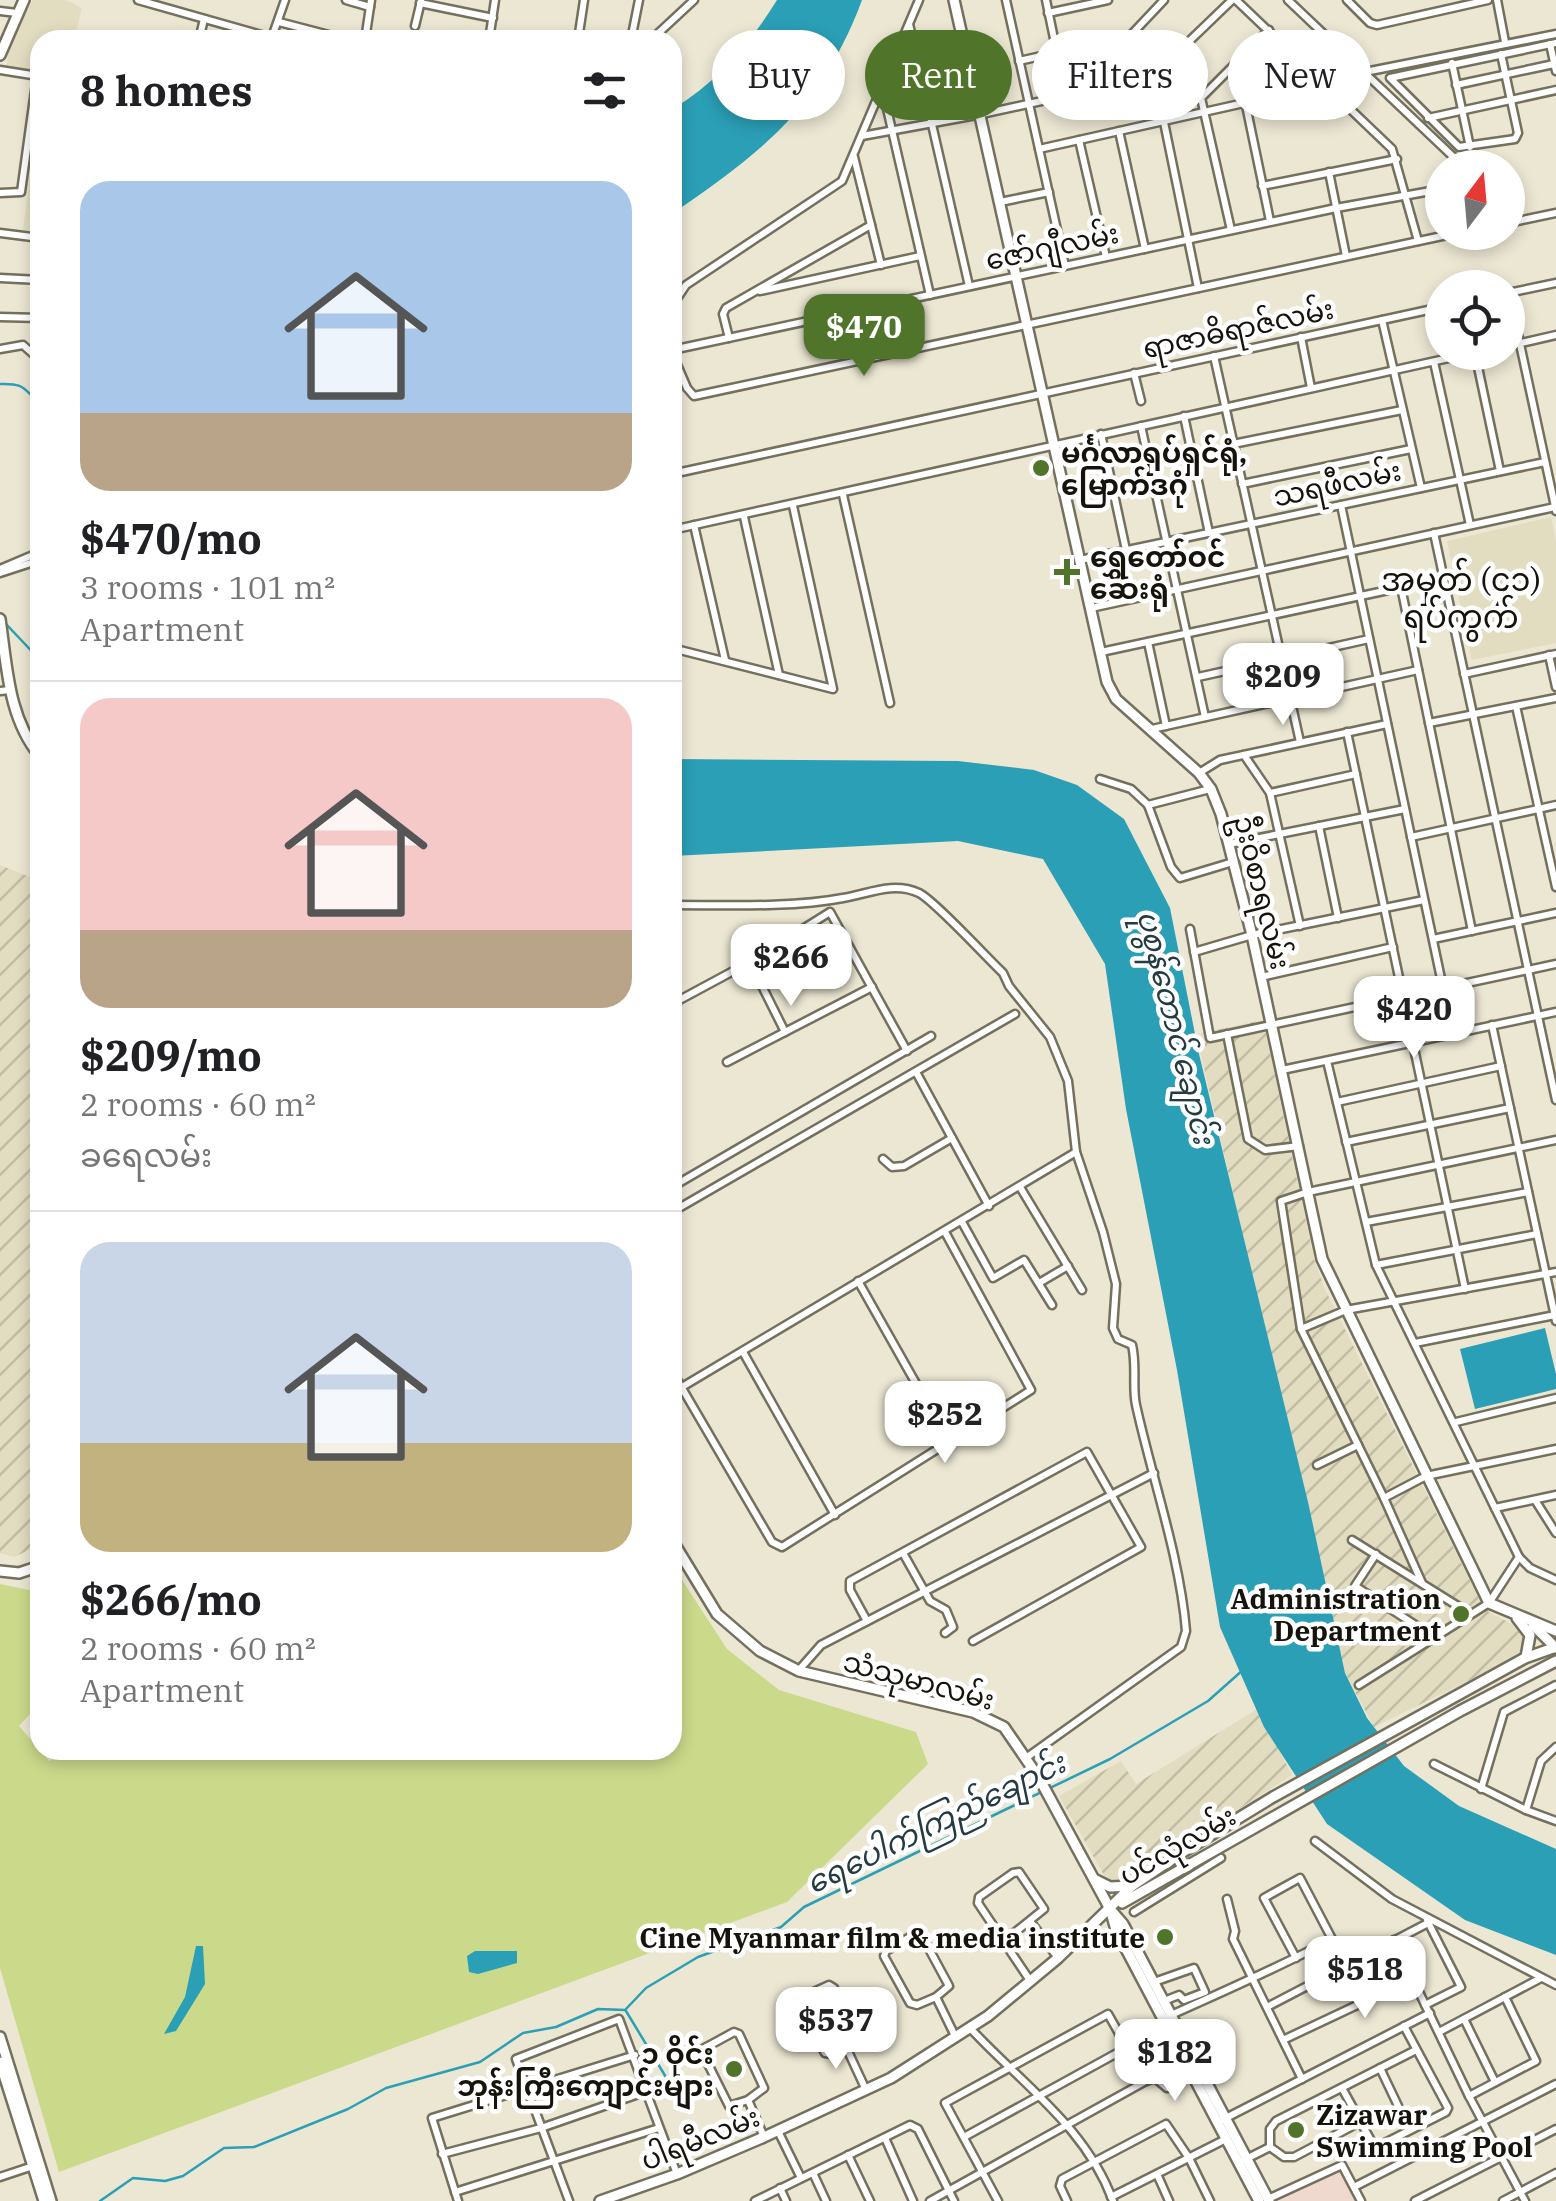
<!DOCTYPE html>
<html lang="en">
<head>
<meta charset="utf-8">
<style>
	:root { --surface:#fff; --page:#f2f2f2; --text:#202124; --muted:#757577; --line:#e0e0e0; --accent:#51742b }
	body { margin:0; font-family:"IBM Plex Serif","Noto Sans Myanmar",serif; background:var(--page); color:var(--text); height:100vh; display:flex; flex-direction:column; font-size:38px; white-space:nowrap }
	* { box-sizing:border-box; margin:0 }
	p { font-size:32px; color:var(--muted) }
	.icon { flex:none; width:55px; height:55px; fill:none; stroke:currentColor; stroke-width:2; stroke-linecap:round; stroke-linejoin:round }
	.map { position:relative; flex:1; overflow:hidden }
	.panel { position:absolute; left:30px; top:30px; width:652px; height:1730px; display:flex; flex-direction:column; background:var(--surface); border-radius:30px; box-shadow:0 5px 15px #0003 }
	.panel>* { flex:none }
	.hud { position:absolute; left:712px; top:30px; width:692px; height:90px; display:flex; gap:20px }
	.needle { width:65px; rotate:16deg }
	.controls { position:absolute; left:1425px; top:150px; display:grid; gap:20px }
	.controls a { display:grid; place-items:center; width:100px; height:100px; border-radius:50%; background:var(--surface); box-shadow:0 5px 15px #0003; font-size:50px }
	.price { position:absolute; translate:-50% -85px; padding:0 22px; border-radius:20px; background:#fff; color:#222; font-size:32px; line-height:65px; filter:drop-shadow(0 2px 5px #0008) }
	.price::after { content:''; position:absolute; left:50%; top:60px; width:30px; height:22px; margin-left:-15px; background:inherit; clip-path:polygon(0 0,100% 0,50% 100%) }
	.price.selected { background:var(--accent); color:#fff }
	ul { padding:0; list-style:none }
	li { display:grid; align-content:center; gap:20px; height:530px; padding:0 50px }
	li+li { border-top:2px solid var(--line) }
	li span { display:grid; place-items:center; height:310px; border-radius:30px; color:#555 }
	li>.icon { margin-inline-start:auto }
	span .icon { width:180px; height:180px; fill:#fffc; stroke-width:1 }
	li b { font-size:42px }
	h2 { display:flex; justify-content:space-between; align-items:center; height:120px; padding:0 50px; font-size:42px }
	.pill { padding:0 35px; border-radius:45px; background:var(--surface); box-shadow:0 5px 15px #0003; font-size:35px; line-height:90px }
	.pill.selected { background:var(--accent); color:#fff }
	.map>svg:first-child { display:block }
	.commercial { fill:#efd8cd }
	.industrial { fill:url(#industrial-furrows) }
	.built { fill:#e2dcc0 }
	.green { fill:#cbd98b }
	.water { fill:#2b9fb6 }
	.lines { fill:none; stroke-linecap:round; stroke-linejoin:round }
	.stream { stroke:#2b9fb6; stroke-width:2.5 }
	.minor-casing { stroke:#74705e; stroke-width:11 }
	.major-casing { stroke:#74705e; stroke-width:14 }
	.minor { stroke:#fff; stroke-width:6 }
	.major { stroke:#fff; stroke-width:9 }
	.poi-dot { fill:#51742b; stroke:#fff; stroke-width:4 }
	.labels { text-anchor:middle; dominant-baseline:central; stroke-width:9; stroke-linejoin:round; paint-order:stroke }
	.street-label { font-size:28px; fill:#15130c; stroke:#fff }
	.poi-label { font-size:28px; font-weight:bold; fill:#15130c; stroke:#fff; text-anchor:start }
	.water-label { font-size:30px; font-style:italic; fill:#233b41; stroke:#fff }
	.quarter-label { font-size:32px; fill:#15130c; stroke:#fff }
</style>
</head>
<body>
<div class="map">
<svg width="1556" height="2201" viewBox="0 0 1556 2201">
	<defs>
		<pattern id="industrial-furrows" width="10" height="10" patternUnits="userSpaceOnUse" patternTransform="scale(2.5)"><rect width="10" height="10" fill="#e2dcc0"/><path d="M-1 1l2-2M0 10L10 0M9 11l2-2" fill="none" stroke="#c1bca4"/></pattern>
	</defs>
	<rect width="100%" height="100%" fill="#ece7d3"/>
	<polygon class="commercial" points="1339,2169 1355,2201 1276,2201"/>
	<g class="industrial">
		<polygon points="0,865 40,881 40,1545 14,1557 0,1553"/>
		<polygon points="1263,1020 1314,1259 1324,1287 1481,1603 1489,1612 1523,1630 1526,1639 1521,1655 1374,1727 1345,1673 1196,1034"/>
		<polygon points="1257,1709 1292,1775 1122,1884 1113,1885 1105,1877 1059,1796 1121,1761 1136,1784"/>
	</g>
	<g class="built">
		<polygon points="33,0 66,0 82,8 74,40 40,40 40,72 6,69 9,47"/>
		<polygon points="36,127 40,128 40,232 23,230"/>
		<polygon points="1551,517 1556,540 1556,643 1472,660 1447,541"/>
	</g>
	<polygon class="green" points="673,1566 727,1649 779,1690 916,1732 928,1764 787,1902 59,2172 0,1968 0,1584 29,1590 40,1586 40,1720 30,1714 19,1726 49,1761 57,1757 54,1750 672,1750"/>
	<g class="water">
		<path d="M777,0H862C824,104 761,153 673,213V109C717,82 750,44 777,0Z"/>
		<polygon points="672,759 958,761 1034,770 1077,785 1124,819 1170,908 1199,1054 1308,1502 1345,1673 1367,1718 1404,1766 1459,1806 1556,1849 1556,1955 1465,1920 1327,1824 1264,1727 1220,1627 1177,1370 1126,1109 1105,964 1043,859 958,841 673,856"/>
		<polygon points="1545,1328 1556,1374 1556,1389 1475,1409 1460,1349"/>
		<polygon points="196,1946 203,1946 205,1984 176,2031 164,2034 185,1997"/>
		<polygon points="1380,1949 1391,1953 1402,1969 1399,1984 1388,1987 1375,1980 1370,1965 1373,1953"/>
		<polygon points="475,1951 517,1951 517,1963 478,1974 469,1972 467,1956"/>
	</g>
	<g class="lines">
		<g class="stream">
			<path d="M0,384C25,383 23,389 40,403"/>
			<polyline points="6,624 40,660"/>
			<polyline points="626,2011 687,2112"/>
			<polyline points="100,2201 133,2178 165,2181 183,2176 224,2148 254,2147 348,2109 386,2088 480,2062 523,2033 556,2027 598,2009 625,2010 646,1988 698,1957 781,1927 804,1907 1110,1759 1208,1701 1244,1669"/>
		</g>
		<g class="minor-casing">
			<g id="minor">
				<polyline points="138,0 272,38"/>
				<polyline points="346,0 370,7"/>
				<polyline points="1006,0 1065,266"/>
				<polyline points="1046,0 1057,53"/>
				<polyline points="1236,0 1392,149 1418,241"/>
				<polyline points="1288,0 1465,168"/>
				<polyline points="1347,0 1370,23 1377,25 1488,0"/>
				<polyline points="1497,0 1505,42"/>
				<polyline points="420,3 493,18"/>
				<polyline points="0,11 17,13"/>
				<polyline points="1048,13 1108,0"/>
				<polyline points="279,22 348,40"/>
				<polyline points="909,24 969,286"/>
				<polyline points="415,26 421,1"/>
				<polyline points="1130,36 1157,88 1198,288"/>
				<polyline points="199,40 204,19"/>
				<polyline points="271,40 285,0"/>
				<polyline points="365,40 371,0"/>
				<polyline points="489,40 495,0"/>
				<polyline points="578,40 584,0"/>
				<polyline points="631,40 639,0"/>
				<polyline points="651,40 694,0"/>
				<polyline points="1550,44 1556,71"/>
				<polyline points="1501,54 1518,133 1515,139 1459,147 1390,78 1556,43"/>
				<polyline points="1019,61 1130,36 1164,0"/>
				<polyline points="1237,62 1270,221"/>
				<polyline points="1452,63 1470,147"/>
				<polyline points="0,70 38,76"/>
				<polyline points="1365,72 1556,34"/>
				<polyline points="1456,85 1554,64"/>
				<polyline points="882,87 930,295"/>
				<polyline points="1428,118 1556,90"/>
				<polyline points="1119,131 1145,249"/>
				<polyline points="862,136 982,114 1152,77 1232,0"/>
				<polyline points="1079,140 1106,257"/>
				<polyline points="1039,149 1244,103"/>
				<polyline points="854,157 881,265"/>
				<polyline points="1329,172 1346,256"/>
				<polyline points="1262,186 1397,159"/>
				<polyline points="0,193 21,192 37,76"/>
				<polyline points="1000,202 1049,192"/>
				<polyline points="1508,207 1521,220"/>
				<polyline points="1508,223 1556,213"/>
				<polyline points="1231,230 1201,98 1269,30"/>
				<polyline points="0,233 40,238"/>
				<polyline points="0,278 40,280"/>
				<polyline points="760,291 920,256"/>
				<polyline points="1508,293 1556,283"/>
				<polyline points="1509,293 1556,511"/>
				<polyline points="672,306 686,285 842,181 919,0"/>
				<polyline points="852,312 863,361"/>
				<polyline points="0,317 40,318"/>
				<polyline points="1382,320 1421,488"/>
				<polyline points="1301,337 1311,388"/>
				<polyline points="729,338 723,314 726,308 871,225"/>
				<polyline points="1508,346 1556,335"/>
				<polyline points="0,349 23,345 40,360"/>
				<polyline points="672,350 1336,208 1442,189"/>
				<polyline points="672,353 687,388 694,396 1461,232"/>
				<polyline points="1475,353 1500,471"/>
				<polyline points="1214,356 1300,742"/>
				<polyline points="1434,362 1470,525"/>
				<polyline points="1134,373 1141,401"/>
				<polyline points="1184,416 1209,533"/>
				<polyline points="1141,426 1205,717"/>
				<polyline points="1101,434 1126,550"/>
				<polyline points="1233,444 1402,410"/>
				<polyline points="672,474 1442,307"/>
				<polyline points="1242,484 1411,449"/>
				<polyline points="843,495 890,703"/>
				<polyline points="1341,505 1443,988"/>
				<polyline points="744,517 779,675"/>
				<polyline points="694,525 725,660"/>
				<path d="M672,530C941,472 1208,411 1476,352"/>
				<polyline points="1434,533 1556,1100"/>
				<polyline points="1080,560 1545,462"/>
				<polyline points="0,569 40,552"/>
				<polyline points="0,573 40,560"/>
				<polyline points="1401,587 1472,931"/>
				<polyline points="1091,608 1555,507"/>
				<polyline points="1148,642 1166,726"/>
				<polyline points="672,648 833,689 793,506"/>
				<polyline points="1101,652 1444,578"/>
				<polyline points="1549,655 1556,687"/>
				<polyline points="1464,674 1556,654"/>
				<polyline points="1198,677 1369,639"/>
				<polyline points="0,691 10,690"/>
				<polyline points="1516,706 1556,887"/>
				<polyline points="1429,723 1556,698"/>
				<polyline points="1152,729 1418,670"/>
				<polyline points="1347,732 1465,1289"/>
				<polyline points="1244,755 1270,793 1300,926"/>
				<polyline points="1199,773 1220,760 1387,724"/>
				<polyline points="1100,779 1131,789 1148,805"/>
				<polyline points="1210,789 1148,805 1171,867 1180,878 1233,862"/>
				<polyline points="1270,793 1356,774"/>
				<polyline points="1319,826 1338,918"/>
				<polyline points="1411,837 1556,805"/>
				<polyline points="1229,844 1405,809"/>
				<path d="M672,905C726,905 791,908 843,898C868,894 893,881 919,893C935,901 986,957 1003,973L1009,986L1050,1037L1068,1081L1076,1152L1103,1232L1116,1284L1113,1328L1118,1339L1132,1345C1137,1366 1132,1387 1136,1405C1152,1478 1180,1557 1186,1631L1181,1647L1026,1758"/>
				<polyline points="1190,929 1210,1038 1556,964"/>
				<polyline points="1433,939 1556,913"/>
				<polyline points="1194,952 1252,935 1424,900"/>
				<polyline points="750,962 785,1032"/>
				<polyline points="1261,977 1393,947"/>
				<polyline points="672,1004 750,962 830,912 907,1051"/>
				<polyline points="1492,1025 1556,1321"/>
				<polyline points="1227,1034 1248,1139 1265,1150 1299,1146"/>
				<polyline points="1327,1061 1376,1265 1519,1557 1530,1568 1556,1580"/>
				<polyline points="727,1062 872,987"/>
				<polyline points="1282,1070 1556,1012"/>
				<polyline points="916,1072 989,1206"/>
				<polyline points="1337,1102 1501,1066"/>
				<polyline points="1346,1142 1510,1108"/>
				<polyline points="883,1159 892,1167 904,1166 952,1138"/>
				<polyline points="672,1187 931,1036"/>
				<polyline points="1020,1187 1082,1290"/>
				<polyline points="672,1212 1015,1014"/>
				<polyline points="962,1222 993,1278 1024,1260 1052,1305"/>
				<polyline points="1366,1222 1528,1192"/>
				<polyline points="1376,1265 1537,1234"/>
				<polyline points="858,1281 949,1442"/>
				<polyline points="1039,1283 1068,1266"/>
				<polyline points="1301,1329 1346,1310 1556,1272"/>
				<polyline points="1415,1343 1555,1315"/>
				<polyline points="743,1352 835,1515"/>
				<polyline points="672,1371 772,1542 782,1547 1031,1390 945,1232"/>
				<polyline points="682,1387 1076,1152"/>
				<polyline points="1456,1422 1556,1398"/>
				<polyline points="1317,1465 1358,1445"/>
				<polyline points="1384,1498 1426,1476 1556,1449"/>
				<polyline points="1535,1500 1556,1533"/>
				<polyline points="1495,1508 1556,1495"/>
				<polyline points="1352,1540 1469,1613"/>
				<polyline points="903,1553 930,1601 946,1610 953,1627 945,1633"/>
				<polyline points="1376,1554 1355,1586 1434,1637"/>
				<polyline points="1422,1583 1384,1498 1301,1329 1281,1201 1308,1192 1556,1140"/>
				<polyline points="867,1621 850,1590 850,1581 1087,1452 1141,1547 973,1641"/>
				<polyline points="799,1670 821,1645 1154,1473"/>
				<polyline points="1359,1685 1489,1603 1519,1557"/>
				<polyline points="1434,1764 1526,1810 1556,1821"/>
				<polyline points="1481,1789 1504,1712 1556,1685"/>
				<polyline points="1526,1810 1541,1761 1556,1747"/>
				<polyline points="1315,1841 1392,1899 1556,1985"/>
				<polyline points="1227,1899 1235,1931 1233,1939 1302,2079"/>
				<polyline points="1134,1912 1221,1858"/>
				<polyline points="1030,1921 1058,1958"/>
				<polygon points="915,1934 922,1936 949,1986 936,1997 917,2005 910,2003 884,1956 886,1951"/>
				<polyline points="1394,1940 1469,2096 1525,2201"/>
				<polyline points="1003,1942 1044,1909 1019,1872 1013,1873 979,1897 978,1903 1031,1982"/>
				<polyline points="1154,1982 1194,1968 1205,1992 1184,2000 1179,1995 1164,2001"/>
				<polygon points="829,1985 834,1988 858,2036 832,2054 825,2053 796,2000"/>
				<polyline points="936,1997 956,2038"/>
				<polyline points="1425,2005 1461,1987 1427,1920"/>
				<polyline points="1267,2007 1428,1923"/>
				<path d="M1169,2016C1224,1991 1278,1968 1332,1939L1300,1878L1264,1898L1296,1958"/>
				<polyline points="1464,2019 1495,2082"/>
				<path d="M971,2029C1022,2084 1086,2127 1113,2201"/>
				<polygon points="734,2032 739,2034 764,2088 748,2100 729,2106 701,2050"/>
				<polyline points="1439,2032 1541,1978"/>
				<polyline points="1283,2040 1370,1999 1368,1954"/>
				<polyline points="846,2047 866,2090"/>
				<polyline points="1380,2068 1409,2129"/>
				<polyline points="1342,2088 1375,2148 1446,2112 1448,2108 1404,2026"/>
				<polyline points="1469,2096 1536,2061 1505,1997"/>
				<polyline points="748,2100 764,2137"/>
				<polyline points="1222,2120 1430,2013"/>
				<polyline points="778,2131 801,2178"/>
				<polyline points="964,2137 1128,2047"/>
				<polyline points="885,2138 913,2201"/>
				<polyline points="1270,2147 1270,2129 1276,2121 1416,2050"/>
				<polyline points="1270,2147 1284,2157 1294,2157 1360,2122"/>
				<polyline points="442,2154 541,2128 647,2091"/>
				<polyline points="848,2155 870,2201"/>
				<polyline points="1244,2160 1270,2147"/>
				<polyline points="813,2173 826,2201"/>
				<polyline points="1157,2174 1169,2201"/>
				<polyline points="0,2177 33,2166"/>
				<polyline points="1354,2187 1556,2084"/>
				<polyline points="780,2188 786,2201"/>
				<polyline points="455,2192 659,2128"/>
				<polyline points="1111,2197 1226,2139"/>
				<polyline points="1268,2199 1342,2165 1361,2201"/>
				<polyline points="458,2201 432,2118 635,2055"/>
				<polyline points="569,2201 516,2059 619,2019 677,2174"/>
				<polyline points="755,2201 910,2125 918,2129 954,2201"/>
				<polyline points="930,2201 1146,2081 1155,2078 1167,2088 1192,2075"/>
				<polyline points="998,2201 945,2103 1108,2014 1146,2081"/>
				<polyline points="1067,2201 1060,2186 1062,2179 1166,2124 1189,2158 1210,2201"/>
				<polyline points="1415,2201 1556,2129"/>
				<polyline points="1503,2201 1556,2173"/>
			</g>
		</g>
		<g class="major-casing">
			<g id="major">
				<polyline points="954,0 1107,682 1116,699 1199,773 1211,789 1221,814 1252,935 1322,1259 1489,1603 1556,1631"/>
				<polyline points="0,55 24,0"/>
				<path d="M0,619C7,666 8,718 40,756"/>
				<polyline points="672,1540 717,1614 760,1651 799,1671 973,1712 1004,1727 1039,1778 1110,1909 1123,1924 1269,2201"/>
				<polyline points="0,1571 19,1573 40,1566"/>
				<polyline points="1517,1618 1530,1635 1526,1657"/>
				<polyline points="1533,1625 1556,1648"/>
				<polyline points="1096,1880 1110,1887 1132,1886"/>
				<polyline points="1122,1903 1460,1711 1556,1661"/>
				<polyline points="1111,1912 1116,1930 1259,2201"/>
				<polyline points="0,2037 51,2201"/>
				<polyline points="0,2062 44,2201"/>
				<polyline points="600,2201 677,2174 764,2137 891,2078 988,2016 1058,1958 1132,1886 1183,1852 1273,1797 1525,1658 1556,1647"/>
			</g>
		</g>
		<use href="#minor" class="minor"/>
		<use href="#major" class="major"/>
	</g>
	<g class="poi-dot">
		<circle cx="1041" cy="468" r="10"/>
		<path d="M1062 557h10v10h10v10h-10v10h-10v-10h-10v-10h10z"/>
		<circle cx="1461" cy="1614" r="10"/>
		<circle cx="1165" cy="1937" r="10"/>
		<circle cx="734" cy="2069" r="10"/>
		<circle cx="1296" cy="2130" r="10"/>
	</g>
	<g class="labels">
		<g class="street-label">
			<text transform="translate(1052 246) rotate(-12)">ဇော်ဂျီလမ်း</text>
			<text transform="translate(1238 328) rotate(-12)">ရာဇာဓိရာဇ်လမ်း</text>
			<text transform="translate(1337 483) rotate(-12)">သရဖီလမ်း</text>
			<text transform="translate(1263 892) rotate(76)">ဦးဝိစာရလမ်း</text>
			<text transform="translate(919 1680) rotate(15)">သံသုမာလမ်း</text>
			<text transform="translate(1177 1845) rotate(-30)">ပင်လုံလမ်း</text>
			<text transform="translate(700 2138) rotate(-22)">ပါရမီလမ်း</text>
		</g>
		<g class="poi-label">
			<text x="1061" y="452">မင်္ဂလာရုပ်ရှင်ရုံ,<tspan x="1061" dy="32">မြောက်ဒဂုံ</tspan></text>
			<text x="1090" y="556">ရွှေတော်ဝင်<tspan x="1090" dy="32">ဆေးရုံ</tspan></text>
			<text x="1441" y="1598" text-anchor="end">Administration<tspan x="1441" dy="32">Department</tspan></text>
			<text x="1145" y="1937" text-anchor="end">Cine Myanmar film &amp; media institute</text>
			<text x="714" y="2053" text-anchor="end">၁ ဝိုင်း<tspan x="714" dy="32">ဘုန်းကြီးကျောင်းများ</tspan></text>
			<text x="1316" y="2114">Zizawar<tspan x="1316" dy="32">Swimming Pool</tspan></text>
		</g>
		<g class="water-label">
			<text transform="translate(1177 1027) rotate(76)">ပုစွန်တောင် ချောင်း</text>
			<text transform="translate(935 1822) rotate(-26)">ရေပေါက်ကြည်ချောင်း</text>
		</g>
		<g class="quarter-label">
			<text x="1461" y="579">အမှတ် (၄၁)<tspan x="1461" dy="37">ရပ်ကွက်</tspan></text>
		</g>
	</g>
</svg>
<div class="controls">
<a><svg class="needle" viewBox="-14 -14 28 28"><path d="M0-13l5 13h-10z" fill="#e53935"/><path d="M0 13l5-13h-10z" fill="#757577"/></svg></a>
<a><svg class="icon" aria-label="locate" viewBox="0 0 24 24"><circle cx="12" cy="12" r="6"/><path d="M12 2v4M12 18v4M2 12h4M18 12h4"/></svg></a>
</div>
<b class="price selected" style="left:864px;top:379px">$470</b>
<b class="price" style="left:1283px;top:728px">$209</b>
<b class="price" style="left:791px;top:1009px">$266</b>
<b class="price" style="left:1414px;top:1061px">$420</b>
<b class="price" style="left:945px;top:1466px">$252</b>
<b class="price" style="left:1365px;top:2021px">$518</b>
<b class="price" style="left:836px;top:2072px">$537</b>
<b class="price" style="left:1175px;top:2104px">$182</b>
<div class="hud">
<a class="pill">Buy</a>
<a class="pill selected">Rent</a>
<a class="pill">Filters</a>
<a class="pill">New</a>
</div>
<section class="panel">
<h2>8 homes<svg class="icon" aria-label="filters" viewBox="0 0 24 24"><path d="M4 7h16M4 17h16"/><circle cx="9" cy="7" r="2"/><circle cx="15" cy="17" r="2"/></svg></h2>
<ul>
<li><span style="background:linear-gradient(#a9c7e8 75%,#b9a48a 0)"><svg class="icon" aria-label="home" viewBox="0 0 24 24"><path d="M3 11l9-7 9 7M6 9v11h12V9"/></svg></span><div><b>$470/mo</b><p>3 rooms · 101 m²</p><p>Apartment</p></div></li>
<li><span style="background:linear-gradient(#f6c9c9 75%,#b9a48a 0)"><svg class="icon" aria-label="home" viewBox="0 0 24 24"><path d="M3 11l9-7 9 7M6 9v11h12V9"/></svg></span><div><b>$209/mo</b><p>2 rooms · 60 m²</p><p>ခရေလမ်း</p></div></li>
<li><span style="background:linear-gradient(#c9d6e8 65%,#c2b280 0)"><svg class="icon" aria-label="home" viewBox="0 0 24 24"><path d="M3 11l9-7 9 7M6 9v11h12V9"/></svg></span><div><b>$266/mo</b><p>2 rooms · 60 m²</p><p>Apartment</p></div></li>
</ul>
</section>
</div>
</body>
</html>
